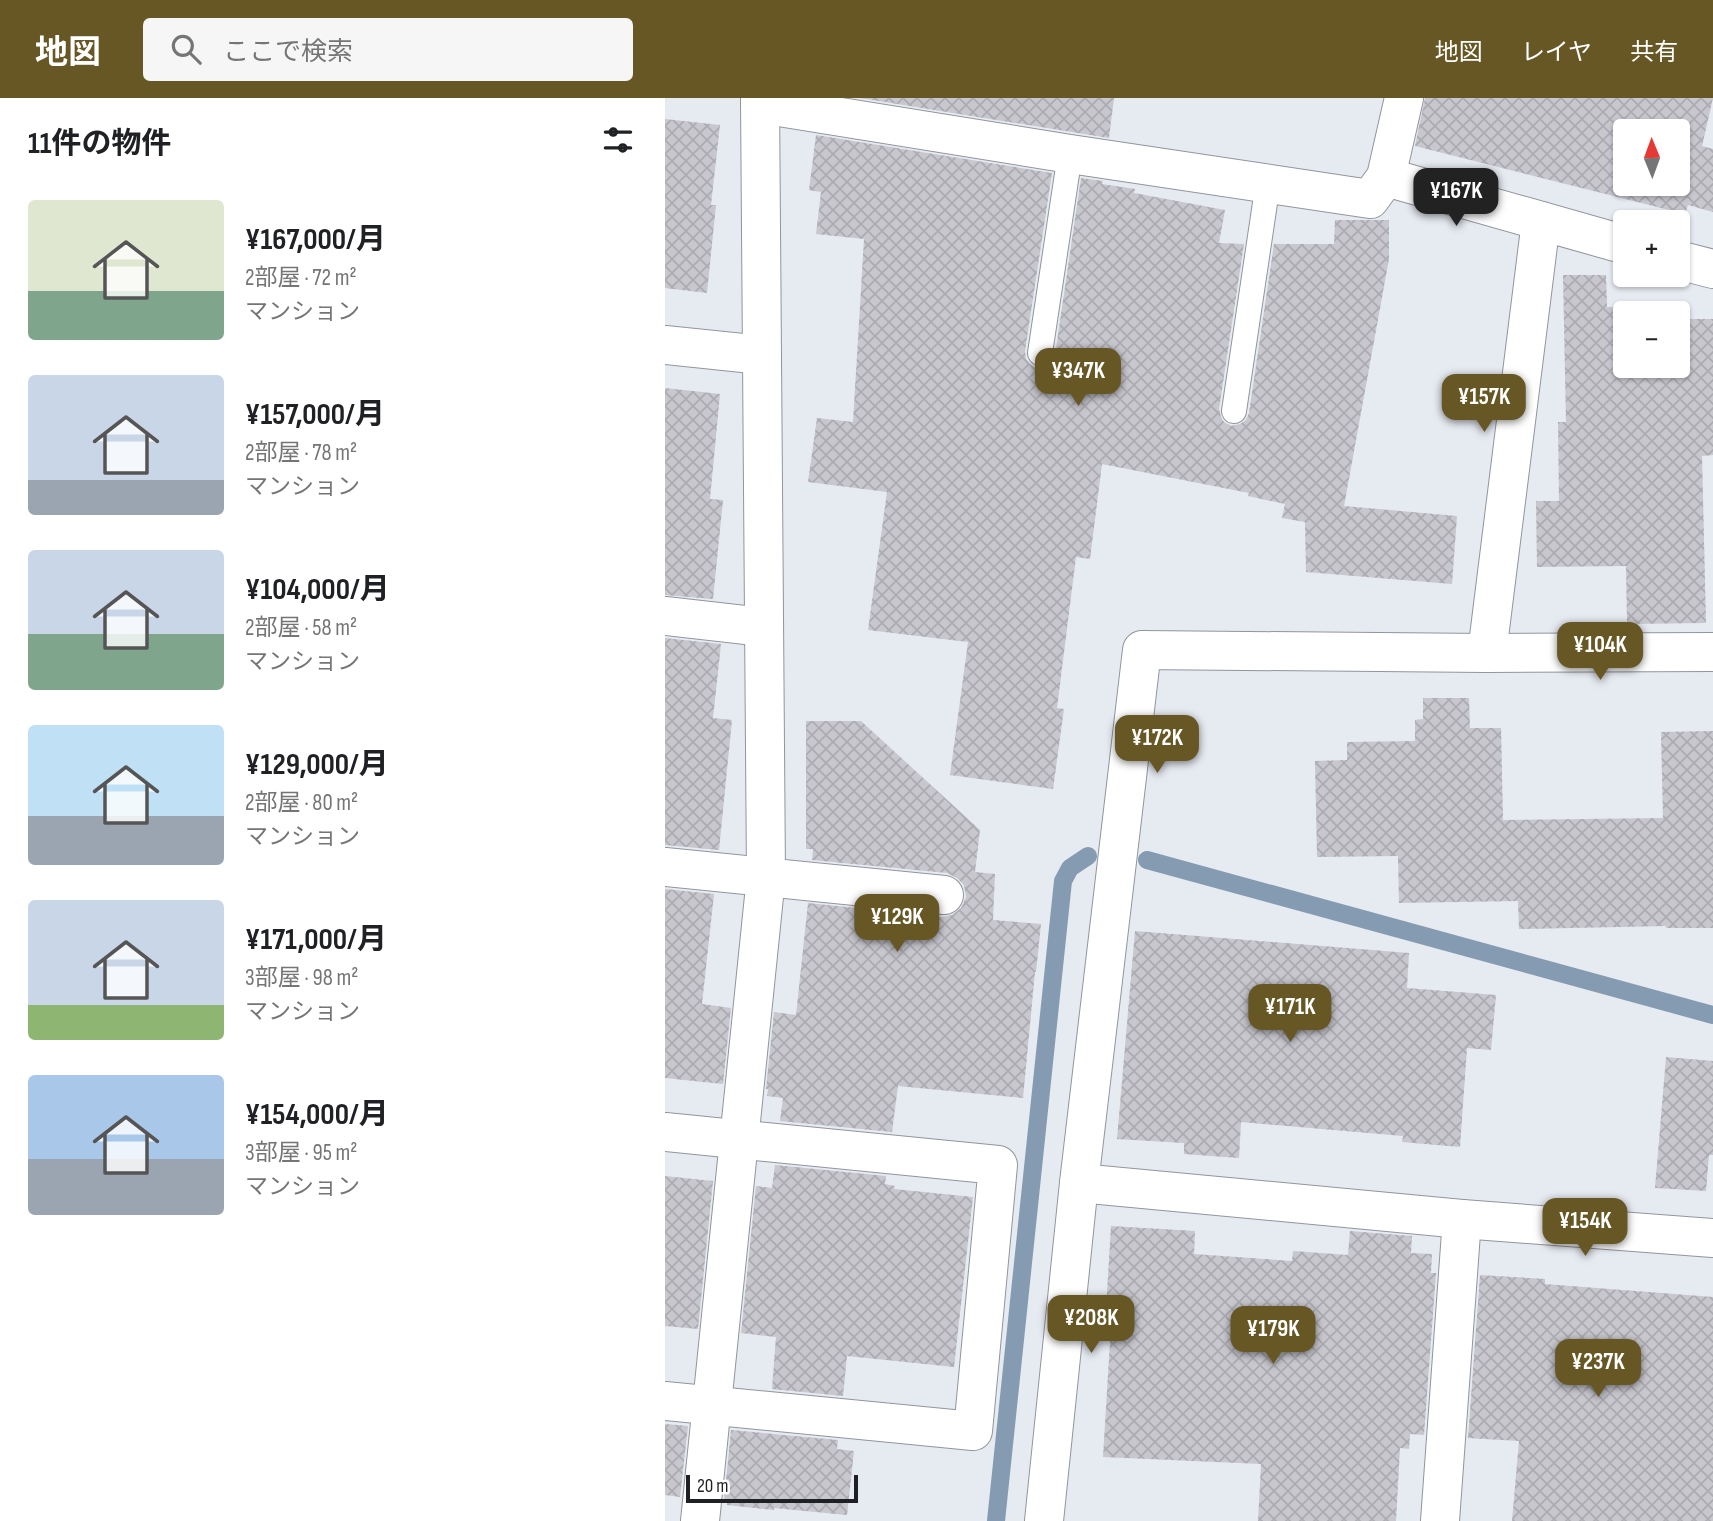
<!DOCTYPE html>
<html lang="ja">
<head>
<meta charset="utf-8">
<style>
	:root { --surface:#fff; --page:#f6f6f6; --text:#202124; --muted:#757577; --accent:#675724 }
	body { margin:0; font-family:"Sofia Sans Condensed","Noto Sans JP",sans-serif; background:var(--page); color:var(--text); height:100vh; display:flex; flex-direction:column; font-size:26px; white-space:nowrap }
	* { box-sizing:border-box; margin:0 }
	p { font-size:23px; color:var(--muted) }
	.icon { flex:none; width:38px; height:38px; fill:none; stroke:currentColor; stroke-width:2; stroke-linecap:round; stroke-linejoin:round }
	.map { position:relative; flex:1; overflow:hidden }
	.details { display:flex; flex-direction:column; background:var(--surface); width:665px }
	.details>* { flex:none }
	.needle { width:46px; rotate:359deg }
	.controls { position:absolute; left:948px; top:21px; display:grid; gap:14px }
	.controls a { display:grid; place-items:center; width:77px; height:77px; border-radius:7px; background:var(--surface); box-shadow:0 2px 5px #0004; font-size:35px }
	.scale { position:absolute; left:21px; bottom:18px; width:172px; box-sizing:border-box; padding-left:7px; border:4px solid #1f2023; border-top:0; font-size:19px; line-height:24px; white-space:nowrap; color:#1f2023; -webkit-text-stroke:5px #fff; paint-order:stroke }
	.price { position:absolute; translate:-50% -60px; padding:0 16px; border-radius:14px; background:var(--accent); color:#fff; font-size:23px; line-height:46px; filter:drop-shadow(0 2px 4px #0008) }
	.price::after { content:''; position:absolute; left:50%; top:42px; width:21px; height:16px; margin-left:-10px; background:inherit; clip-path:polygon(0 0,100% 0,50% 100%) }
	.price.selected { background:#222; color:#fff }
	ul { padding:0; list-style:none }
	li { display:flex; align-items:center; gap:21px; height:175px; padding:0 28px }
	li span { display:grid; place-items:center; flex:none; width:196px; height:140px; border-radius:7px; color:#555 }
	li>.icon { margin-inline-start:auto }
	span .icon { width:84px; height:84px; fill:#fffc; stroke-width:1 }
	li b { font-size:30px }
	h2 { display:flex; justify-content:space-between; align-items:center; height:84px; padding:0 28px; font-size:30px }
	header { display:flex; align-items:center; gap:42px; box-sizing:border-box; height:98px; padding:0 35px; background:var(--accent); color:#fff }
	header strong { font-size:33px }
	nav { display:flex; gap:38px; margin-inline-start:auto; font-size:24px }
	.search { width:490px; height:63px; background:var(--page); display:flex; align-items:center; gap:18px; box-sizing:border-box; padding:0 24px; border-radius:7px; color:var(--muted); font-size:26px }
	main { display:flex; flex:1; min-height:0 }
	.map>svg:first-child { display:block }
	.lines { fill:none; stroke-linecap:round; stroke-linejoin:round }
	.stream { stroke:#859bb2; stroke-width:18 }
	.building { fill:url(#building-cross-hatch); fill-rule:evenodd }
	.lane-casing { stroke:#91959c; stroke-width:26 }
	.street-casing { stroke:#91959c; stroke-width:40 }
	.lane { stroke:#fff; stroke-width:24 }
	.street { stroke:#fff; stroke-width:38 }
</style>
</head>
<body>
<header>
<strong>地図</strong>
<div class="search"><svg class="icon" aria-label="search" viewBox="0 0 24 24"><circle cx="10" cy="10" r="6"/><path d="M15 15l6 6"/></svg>ここで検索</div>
<nav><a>地図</a><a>レイヤ</a><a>共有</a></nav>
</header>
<main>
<section class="details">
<h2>11件の物件<svg class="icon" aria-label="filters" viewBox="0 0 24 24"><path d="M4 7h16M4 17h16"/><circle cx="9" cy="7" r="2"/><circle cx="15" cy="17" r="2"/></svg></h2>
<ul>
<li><span style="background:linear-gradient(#dfe7d0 65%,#7fa58c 0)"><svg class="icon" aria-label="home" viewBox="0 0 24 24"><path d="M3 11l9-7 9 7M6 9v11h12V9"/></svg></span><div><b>¥167,000/月</b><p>2部屋 · 72 m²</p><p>マンション</p></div></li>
<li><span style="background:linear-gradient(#c9d6e8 75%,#9aa5b1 0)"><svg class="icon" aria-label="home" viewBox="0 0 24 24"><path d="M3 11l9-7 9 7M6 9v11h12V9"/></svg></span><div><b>¥157,000/月</b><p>2部屋 · 78 m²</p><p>マンション</p></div></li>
<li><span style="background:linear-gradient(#c9d6e8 60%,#7fa58c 0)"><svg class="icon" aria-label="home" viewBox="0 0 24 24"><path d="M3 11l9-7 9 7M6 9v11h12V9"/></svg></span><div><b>¥104,000/月</b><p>2部屋 · 58 m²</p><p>マンション</p></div></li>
<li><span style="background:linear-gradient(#bfe0f5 65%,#9aa5b1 0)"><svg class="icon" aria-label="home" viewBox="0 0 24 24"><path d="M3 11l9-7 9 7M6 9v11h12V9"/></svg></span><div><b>¥129,000/月</b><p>2部屋 · 80 m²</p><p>マンション</p></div></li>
<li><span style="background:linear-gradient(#c9d6e8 75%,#8fb573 0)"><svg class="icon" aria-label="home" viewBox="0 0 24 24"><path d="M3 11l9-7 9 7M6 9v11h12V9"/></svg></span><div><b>¥171,000/月</b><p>3部屋 · 98 m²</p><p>マンション</p></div></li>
<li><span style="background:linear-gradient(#a9c7e8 60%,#9aa5b1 0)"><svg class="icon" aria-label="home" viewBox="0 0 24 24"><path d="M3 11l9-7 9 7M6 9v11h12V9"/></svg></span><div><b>¥154,000/月</b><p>3部屋 · 95 m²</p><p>マンション</p></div></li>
</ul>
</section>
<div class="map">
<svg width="1048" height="1423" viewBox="0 0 1048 1423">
	<defs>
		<pattern id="building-cross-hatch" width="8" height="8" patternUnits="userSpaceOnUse" patternTransform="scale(1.75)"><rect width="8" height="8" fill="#c8c7ce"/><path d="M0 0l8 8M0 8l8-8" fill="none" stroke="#ababb1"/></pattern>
	</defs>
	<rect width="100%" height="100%" fill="#e6eaf1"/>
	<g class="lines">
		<g class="stream">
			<polyline points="482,762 1048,917"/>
			<polyline points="331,1423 398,783 405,770 423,758"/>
		</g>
	</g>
	<g class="building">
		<polygon points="195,0 449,0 444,40"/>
		<path d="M760,0H1048L1037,48L1048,51V114L1023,107L1020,116L750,48ZM961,33H1013V86H961Z"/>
		<polygon points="0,21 55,27 46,107 51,107 42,195 0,190"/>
		<polygon points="151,37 387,75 360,253 361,261 365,266 372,270 381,269 387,264 390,257 416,80 438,83 437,86 470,91 469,95 560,112 554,145 579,146 554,311 556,319 559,324 566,328 575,326 581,322 584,315 609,146 669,146 670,122 724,122 724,161 679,408 792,418 787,486 641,474 640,424 617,420 620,406 583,398 584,395 437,366 425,461 411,459 392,610 399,611 388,691 285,677 303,544 203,532 222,394 143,384 152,320 188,324 199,141 151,136 156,94 144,92"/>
		<polygon points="898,177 941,177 942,209 994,208 992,215 961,215 961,268 1013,268 1013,221 1048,221 1048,357 1037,358 1041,525 962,526 961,468 872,469 871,403 894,403 893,324 901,324"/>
		<polygon points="0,290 55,296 45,401 58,402 48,501 0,497"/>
		<polygon points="0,540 56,546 48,620 67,622 54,752 0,747"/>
		<polygon points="758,600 804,600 805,630 836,630 838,722 998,720 996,634 1048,633 1048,830 1001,830 1001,828 854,831 853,803 734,805 733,758 652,759 650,663 682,662 682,644 750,643 750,622 758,621"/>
		<polygon points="141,623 196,623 315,732 310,774 330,776 328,822 376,826 371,874 370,874 358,1000 233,988 227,1034 115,1023 118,1000 102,998 103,991 101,991 109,914 131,917 143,805 277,819 287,817 296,810 301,799 299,787 292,780 282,775 147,762 148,751 141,751"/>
		<polygon points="0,791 49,796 37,906 66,910 58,986 0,980"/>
		<polygon points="470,833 744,855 742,890 831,897 826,952 802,950 795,1049 737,1044 738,1038 576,1024 574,1060 519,1056 519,1045 452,1041"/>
		<polygon points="1001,959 1048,963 1048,1057 1044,1057 1041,1093 990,1090"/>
		<polygon points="110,1067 221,1078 220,1086 230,1088 229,1091 308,1099 289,1269 182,1258 178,1298 107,1291 111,1239 76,1235 91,1088 107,1090"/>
		<polygon points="0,1078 48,1083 33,1231 0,1228"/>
		<polygon points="446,1128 530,1133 529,1156 627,1163 628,1153 683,1157 685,1133 747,1138 746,1155 767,1156 766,1175 771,1175 759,1337 745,1336 744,1351 735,1350 731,1423 593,1423 596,1366 438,1359 447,1211 441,1211"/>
		<polygon points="815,1177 880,1181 880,1186 1048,1199 1048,1423 847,1423 854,1343 803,1340"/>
		<polygon points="0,1326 23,1328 15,1399 0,1397"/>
		<polygon points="66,1332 173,1342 172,1351 189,1353 182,1417 109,1410 109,1412 62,1407 62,1403 59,1403"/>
	</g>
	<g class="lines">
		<g class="lane-casing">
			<g id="lane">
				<polyline points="375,255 405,56"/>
				<polyline points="569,313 603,85"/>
			</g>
		</g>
		<g class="street-casing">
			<g id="street">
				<polyline points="95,6 405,56 705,101 721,79 739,0"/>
				<polyline points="721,79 961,147"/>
				<polyline points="1013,162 1048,171"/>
				<polyline points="0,247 97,257"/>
				<polyline points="0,518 99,529"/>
				<polyline points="822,555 876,123"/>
				<polyline points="0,769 279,797"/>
				<polyline points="0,1034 333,1067 308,1333 0,1303"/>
				<polyline points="414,1085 797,1121 1048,1140"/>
				<polyline points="35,1423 101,779 95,0"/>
				<polyline points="379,1423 414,1085 477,552 822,555 1048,554"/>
				<polyline points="775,1423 797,1121"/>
			</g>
		</g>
		<use href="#lane" class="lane"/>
		<use href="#street" class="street"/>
	</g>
</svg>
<div class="controls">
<a><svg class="needle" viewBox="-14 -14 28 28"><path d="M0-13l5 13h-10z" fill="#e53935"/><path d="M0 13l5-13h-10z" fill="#757577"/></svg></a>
<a>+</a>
<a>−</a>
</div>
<div class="scale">20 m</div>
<b class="price selected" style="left:791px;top:130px">¥167K</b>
<b class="price" style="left:413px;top:310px">¥347K</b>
<b class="price" style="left:819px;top:336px">¥157K</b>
<b class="price" style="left:935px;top:584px">¥104K</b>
<b class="price" style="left:492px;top:677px">¥172K</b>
<b class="price" style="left:232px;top:856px">¥129K</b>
<b class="price" style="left:625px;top:946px">¥171K</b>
<b class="price" style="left:920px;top:1160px">¥154K</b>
<b class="price" style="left:426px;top:1257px">¥208K</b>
<b class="price" style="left:608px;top:1268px">¥179K</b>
<b class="price" style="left:933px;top:1301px">¥237K</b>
</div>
</main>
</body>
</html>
